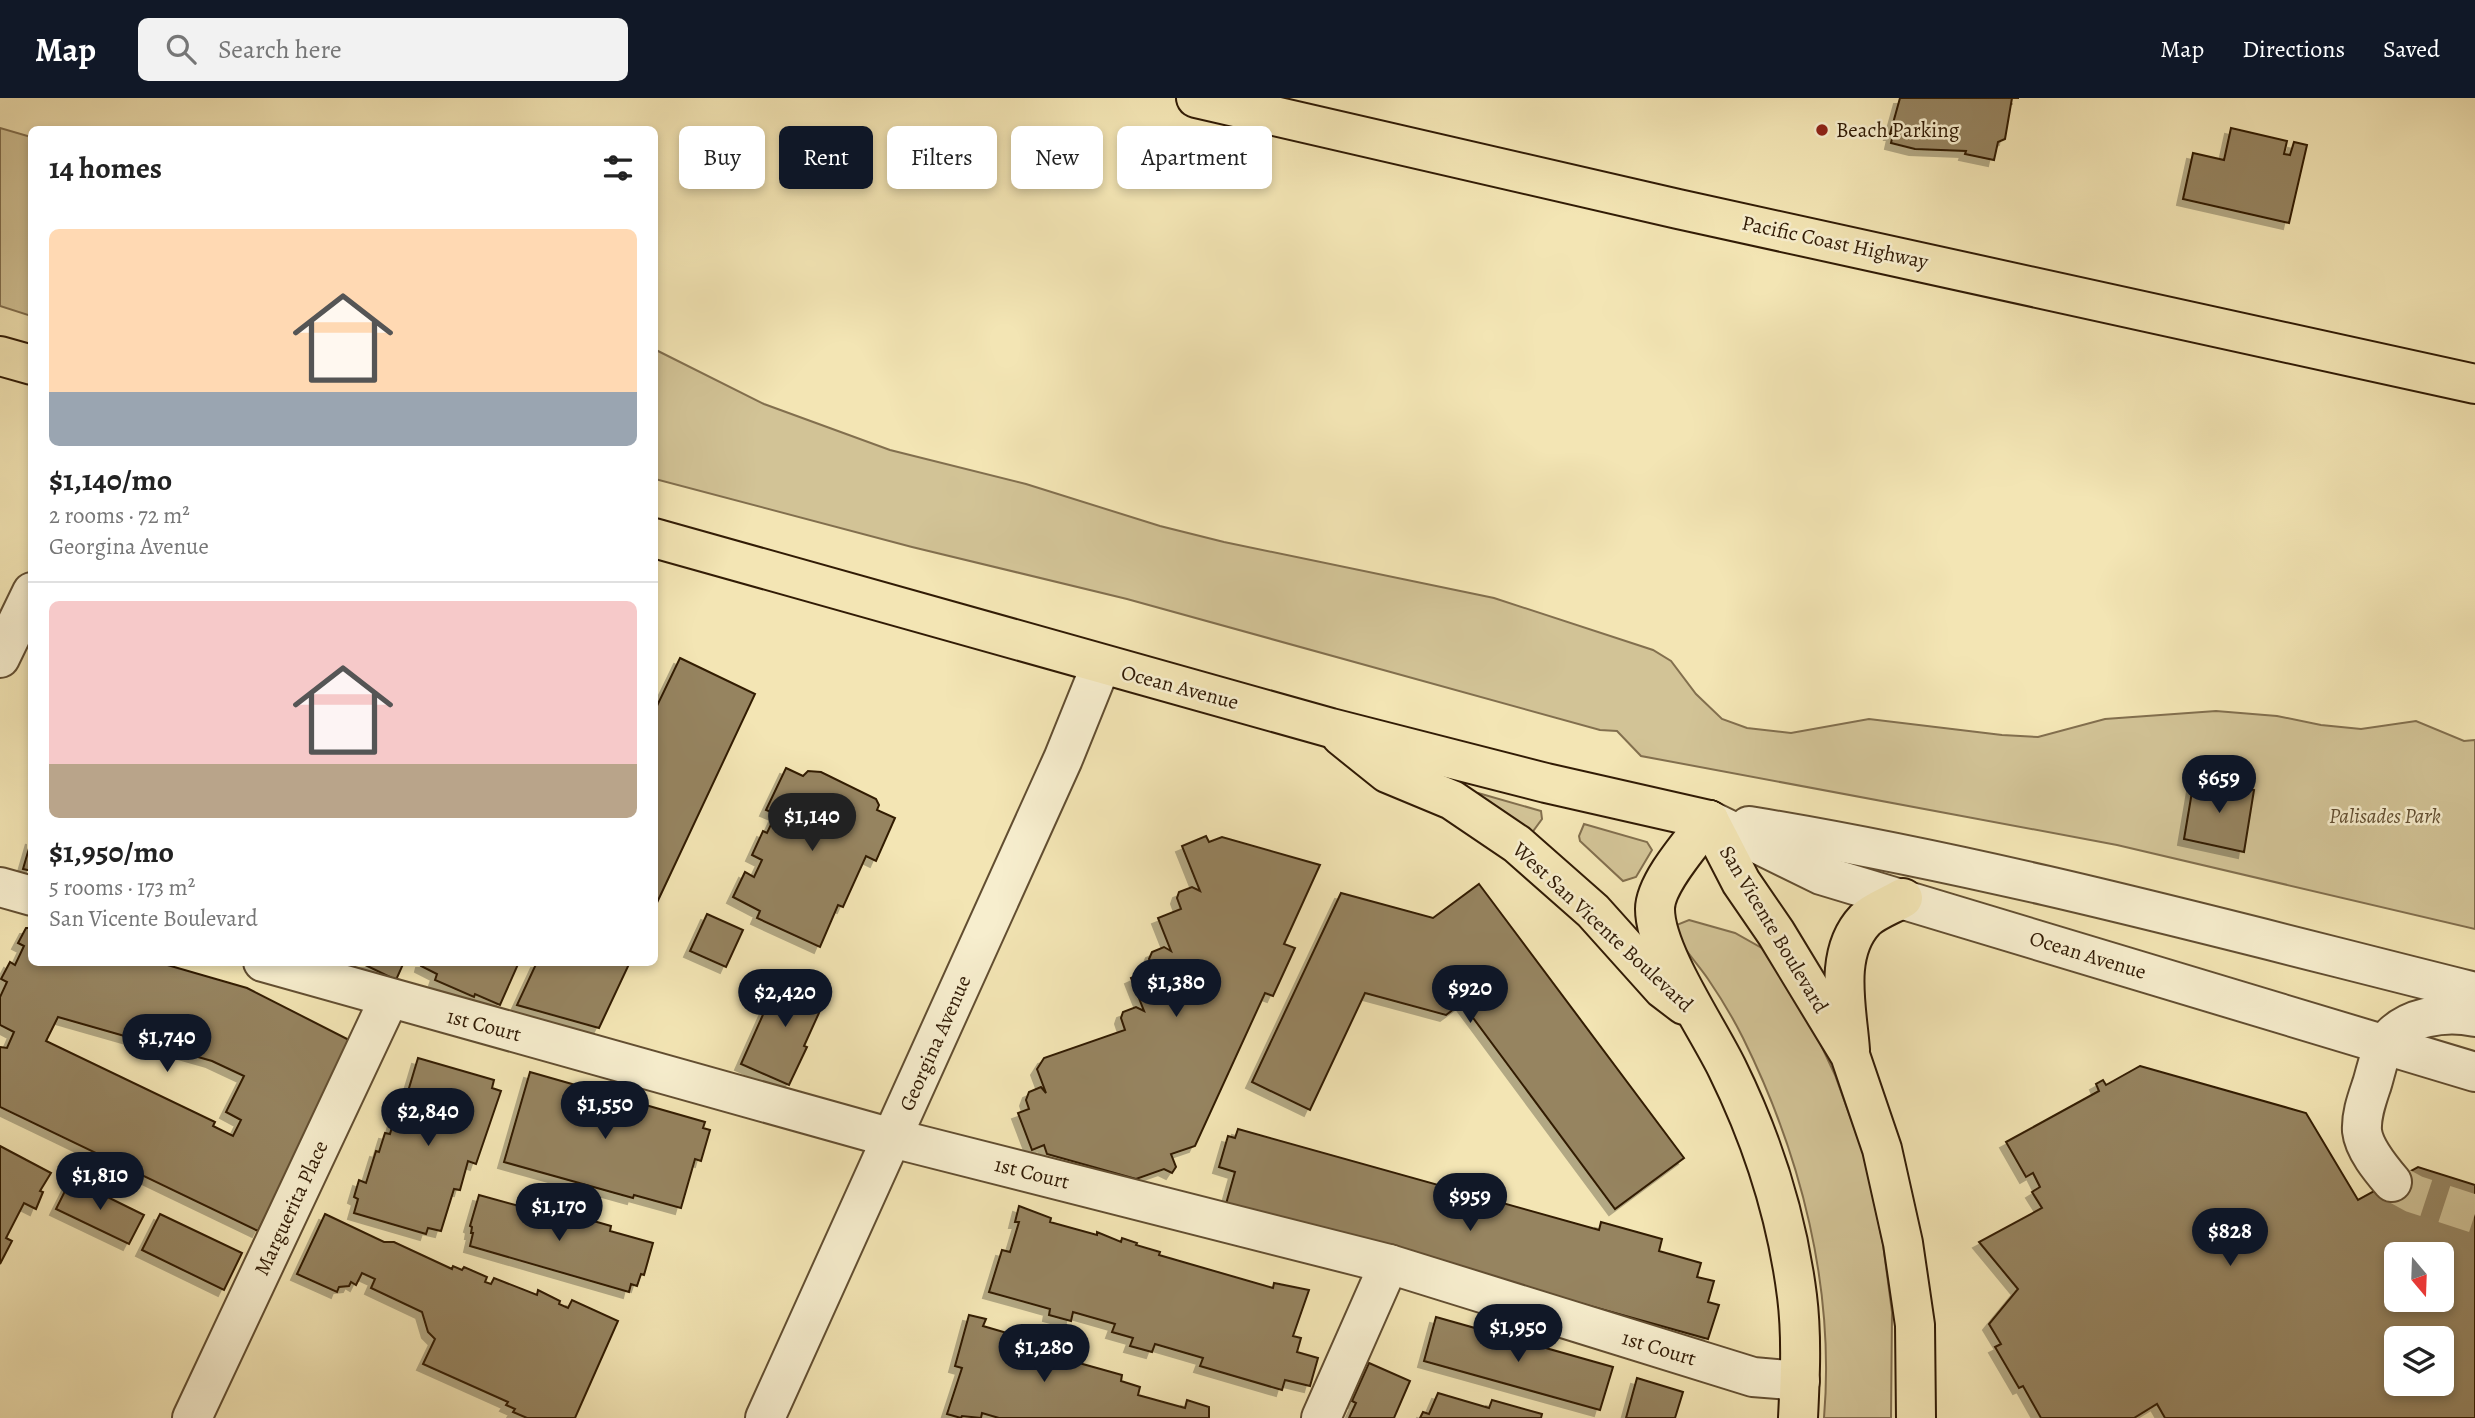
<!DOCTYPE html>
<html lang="en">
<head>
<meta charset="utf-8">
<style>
	:root { --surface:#fff; --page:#f2f2f2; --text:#222; --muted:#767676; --line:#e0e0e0; --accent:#111827 }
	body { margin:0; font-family:Alegreya,serif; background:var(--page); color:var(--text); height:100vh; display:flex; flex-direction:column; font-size:26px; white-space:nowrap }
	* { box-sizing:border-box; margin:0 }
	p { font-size:23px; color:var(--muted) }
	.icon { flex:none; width:38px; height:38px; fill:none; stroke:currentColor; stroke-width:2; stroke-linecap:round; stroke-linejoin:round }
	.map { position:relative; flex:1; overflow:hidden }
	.sheet { position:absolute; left:28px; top:28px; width:630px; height:840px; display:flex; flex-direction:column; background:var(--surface); border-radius:10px; box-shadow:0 4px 10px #0003 }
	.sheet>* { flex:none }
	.hud { position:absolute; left:679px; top:28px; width:665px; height:63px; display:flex; gap:14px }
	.needle { width:46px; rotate:161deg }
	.tools { position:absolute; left:2384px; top:1144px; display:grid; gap:14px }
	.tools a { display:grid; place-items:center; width:70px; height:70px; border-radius:10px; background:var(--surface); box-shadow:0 4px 10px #0003; font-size:35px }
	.price { position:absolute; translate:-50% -60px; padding:0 16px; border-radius:24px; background:var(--accent); color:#fff; font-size:23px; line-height:46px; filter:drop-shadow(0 2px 4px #0008) }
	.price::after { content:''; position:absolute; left:50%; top:42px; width:21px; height:16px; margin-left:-10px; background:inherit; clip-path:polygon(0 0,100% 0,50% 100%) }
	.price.active { background:#222; color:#fff }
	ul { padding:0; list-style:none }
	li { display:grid; align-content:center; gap:14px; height:371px; padding:0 21px }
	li+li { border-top:2px solid var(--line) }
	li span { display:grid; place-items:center; height:217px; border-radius:10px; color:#555 }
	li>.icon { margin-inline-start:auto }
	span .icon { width:126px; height:126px; fill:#fffc; stroke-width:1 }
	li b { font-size:30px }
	h2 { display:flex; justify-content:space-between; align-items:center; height:84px; padding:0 21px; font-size:30px }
	.chip { padding:0 24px; border-radius:10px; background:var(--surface); box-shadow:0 4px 10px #0003; font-size:24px; line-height:63px }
	.chip.active { background:var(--accent); color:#fff }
	header { display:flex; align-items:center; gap:42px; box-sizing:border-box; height:98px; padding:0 35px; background:var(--accent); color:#fff }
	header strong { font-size:33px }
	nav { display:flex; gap:38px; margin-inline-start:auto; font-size:24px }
	.search { width:490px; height:63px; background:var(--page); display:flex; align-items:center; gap:18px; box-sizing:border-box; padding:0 24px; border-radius:10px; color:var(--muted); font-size:26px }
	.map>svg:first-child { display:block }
	.green { fill:#d2c396; stroke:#826f4e; stroke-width:2 }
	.building { fill:#968460; stroke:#311b05; stroke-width:2; fill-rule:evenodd; filter:url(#shadow) }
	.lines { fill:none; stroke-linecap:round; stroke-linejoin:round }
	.minor-tunnel { stroke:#ccbd91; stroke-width:38; stroke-dasharray:38 19; stroke-linecap:butt }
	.minor-casing { stroke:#624e31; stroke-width:42 }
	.major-casing { stroke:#311b05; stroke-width:42 }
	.highway-casing { stroke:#311b05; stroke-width:42 }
	.minor { stroke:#f7eece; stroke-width:38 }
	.major { stroke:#f3e5b4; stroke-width:38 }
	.highway { stroke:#f3e5b4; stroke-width:38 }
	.poi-dot { fill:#8f2418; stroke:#f7eece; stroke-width:2.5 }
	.labels { text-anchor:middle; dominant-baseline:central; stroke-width:5; stroke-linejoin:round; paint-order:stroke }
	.poi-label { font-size:21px; fill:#311b05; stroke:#f7eece; text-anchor:start }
	.street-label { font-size:21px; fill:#311b05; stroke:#f7eece }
	.park-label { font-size:21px; font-style:italic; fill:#614d30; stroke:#f7eece }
</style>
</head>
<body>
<header>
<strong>Map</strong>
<div class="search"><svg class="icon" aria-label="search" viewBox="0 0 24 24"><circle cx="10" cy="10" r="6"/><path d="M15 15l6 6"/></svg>Search here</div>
<nav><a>Map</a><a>Directions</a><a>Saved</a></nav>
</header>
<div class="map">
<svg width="2475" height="1320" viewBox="0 0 2475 1320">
	<defs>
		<filter id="shadow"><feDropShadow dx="-6" dy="6" stdDeviation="0" flood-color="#0004"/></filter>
	</defs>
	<rect width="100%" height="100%" fill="#f3e5b4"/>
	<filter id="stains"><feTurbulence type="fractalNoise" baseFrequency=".00286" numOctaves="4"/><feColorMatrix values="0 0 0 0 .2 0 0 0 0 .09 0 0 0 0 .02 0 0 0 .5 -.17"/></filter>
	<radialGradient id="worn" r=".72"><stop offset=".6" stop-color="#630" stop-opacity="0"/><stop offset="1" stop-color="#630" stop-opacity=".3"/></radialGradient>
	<g class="green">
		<polygon points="0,30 31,39 31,218 0,208"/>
		<polygon points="654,251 764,306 890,352 1026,386 1160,428 1224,444 1494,500 1653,552 1671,563 1696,596 1722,621 1747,630 1791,635 1869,621 2002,637 2038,639 2105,621 2216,613 2277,618 2321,627 2361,631 2416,623 2464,643 2475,642 2475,831 2117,747 1641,658 1617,633 1600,632 1127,501 912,449 655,381"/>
		<polygon points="1478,695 1541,713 1542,721 1531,736 1476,698"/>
		<polygon points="1584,726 1647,744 1652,752 1636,779 1623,783 1580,743 1579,738"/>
		<path d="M1689,822L1735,835L1767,853L1806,915L1835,977L1865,1060L1883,1146L1892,1214L1891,1320H1824C1835,1190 1801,1057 1743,940C1733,920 1721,900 1708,881C1696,863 1680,849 1674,828Z"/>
	</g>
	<g class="building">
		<polygon points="1900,0 2019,0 2012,0 2005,41 1998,44 1994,62 1965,56 1966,53 1915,51 1891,45 1893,36 1890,36"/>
		<polygon points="2231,30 2287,43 2284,56 2290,57 2294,44 2307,47 2289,125 2183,101 2193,55 2224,62"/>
		<polygon points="680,560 755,596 654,811 654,614"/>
		<polygon points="786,670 803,678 808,673 821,674 876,701 879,707 877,712 895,720 876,763 866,758 843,809 838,807 820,849 757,820 760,813 733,799 745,774 754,779 762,762 752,757 763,733 767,735 776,716 766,712"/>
		<polygon points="2194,682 2254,692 2244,754 2184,741"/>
		<polygon points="1206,738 1209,744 1222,739 1320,767 1284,846 1295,850 1273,898 1265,895 1195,1048 1171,1056 1176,1069 1172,1075 1164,1071 1136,1081 1047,1056 1044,1047 1032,1052 1018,1015 1029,1011 1026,1002 1029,994 1041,989 1046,995 1037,971 1044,960 1125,932 1121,920 1123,914 1136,909 1144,913 1131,880 1153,870 1149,861 1152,854 1164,849 1171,853 1158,820 1181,811 1177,800 1179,794 1192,789 1200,793 1182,748"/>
		<polygon points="32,740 32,773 23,771"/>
		<polygon points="1479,786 1684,1060 1615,1111 1462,905 1446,917 1365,895 1310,1012 1252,984 1341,795 1433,820"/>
		<polygon points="707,816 743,832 726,869 690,853"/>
		<path d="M26,830H32V864H157L247,890L355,945L258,1133L0,1009V949L7,950L14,934L0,927V899L7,884L1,881L10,864L15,867L24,848L18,845ZM58,919L212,963L244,978L226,1014L241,1022L233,1038L213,1028L215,1024L46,943Z"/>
		<polygon points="359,864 404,864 396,882"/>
		<polygon points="422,864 519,864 500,907 475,896 474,899 435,882 437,876 421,868"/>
		<polygon points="537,864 630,864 599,930 517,907"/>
		<polygon points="782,874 828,895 804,948 807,949 789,987 741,966"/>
		<polygon points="418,960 494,982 492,990 501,993 476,1066 468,1063 460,1092 454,1091 441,1133 428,1130 426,1136 354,1115 358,1101 354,1099 359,1082 366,1085 376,1053 379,1054 385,1035 390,1036 396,1015 399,1015 404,999 406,1000"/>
		<path d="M2140,968L2306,1015L2358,1102L2418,1069L2475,1087V1320H2165L2157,1306L2134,1320H2041L2023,1288L2019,1290L1995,1249L2001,1246L1989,1226L2018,1191L1979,1144L2042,1110L2032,1094L2040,1089L2033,1075L2026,1079L2006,1044L2099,993L2096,986L2103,982L2106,987ZM2396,1157H2441V1202H2396ZM2396,1241H2441V1286H2396Z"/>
		<polygon points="530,974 705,1024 703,1030 710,1032 701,1063 695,1061 681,1110 634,1097 633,1100 504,1064"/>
		<polygon points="1238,1031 1599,1132 1601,1124 1662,1141 1659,1153 1701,1165 1697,1179 1714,1183 1708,1204 1719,1207 1708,1241 1226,1106 1235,1074 1219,1069 1228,1038 1235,1040"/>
		<polygon points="0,1048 51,1075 40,1093 43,1094 36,1111 24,1105 6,1140 12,1143 0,1166"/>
		<polygon points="71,1081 144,1117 129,1146 56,1111"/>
		<polygon points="479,1097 519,1108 520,1103 529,1105 527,1110 535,1112 536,1108 544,1110 543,1113 589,1126 590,1122 611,1128 610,1133 653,1145 644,1177 641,1176 637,1188 631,1186 629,1194 470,1148 473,1135 471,1135 472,1129 470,1128"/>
		<polygon points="1019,1108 1051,1120 1050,1124 1097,1137 1097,1134 1121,1144 1122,1140 1137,1145 1136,1147 1160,1154 1159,1157 1273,1190 1274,1185 1309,1192 1293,1238 1301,1240 1297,1254 1318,1260 1310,1288 1285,1282 1282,1292 1200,1268 1203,1260 1155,1246 1152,1254 1130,1248 1133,1240 1112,1234 1115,1226 1073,1214 1071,1223 1049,1217 1050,1211 989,1194 1002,1152 1010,1154 1019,1124 1015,1124"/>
		<polygon points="160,1116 242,1155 224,1192 142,1152"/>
		<polygon points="325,1116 384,1144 394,1144 452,1171 453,1168 462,1172 464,1169 487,1179 485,1184 491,1186 494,1180 537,1197 538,1192 560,1203 559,1206 568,1210 572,1202 618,1223 575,1320 527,1320 513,1314 515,1311 506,1307 508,1304 423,1266 435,1241 428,1234 422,1214 371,1190 375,1181 362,1175 356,1187 351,1184 349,1188 339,1189 337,1194 297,1176"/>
		<polygon points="969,1217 986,1221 983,1228 1031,1242 1029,1251 1122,1277 1121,1283 1140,1289 1138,1297 1185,1310 1187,1302 1209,1309 1209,1320 999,1320 982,1315 981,1320 962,1318 961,1320 947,1316 962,1270 955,1268"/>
		<polygon points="1436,1219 1613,1269 1600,1312 1424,1263"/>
		<polygon points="1369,1265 1410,1283 1394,1320 1349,1320 1356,1305 1352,1303"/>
		<polygon points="1637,1280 1683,1294 1675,1320 1626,1320"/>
		<polygon points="1438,1295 1489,1310 1492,1302 1542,1316 1541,1320 1420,1320 1423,1314 1429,1316"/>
	</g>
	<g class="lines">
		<polyline class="minor-tunnel" points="2392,1084 2414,1096 2475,1116"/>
		<g class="minor-casing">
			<g id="minor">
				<polyline points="0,560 32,494"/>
				<polyline points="1709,722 1821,777 2475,974"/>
				<path d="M1749,728C1994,768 2234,834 2475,894"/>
				<polyline points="0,789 32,798"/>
				<polyline points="263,864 892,1040 1389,1166 1753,1279 1800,1283"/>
				<path d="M2392,1084C2381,1071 2364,1051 2362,1033C2361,1017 2367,1001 2372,986C2376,973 2379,956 2386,945C2404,918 2446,913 2475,919"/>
				<polyline points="192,1320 389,901"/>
				<polyline points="765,1320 1063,661 1101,567"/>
				<polyline points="1321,1320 1389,1166"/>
			</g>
		</g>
		<g class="major-casing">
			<g id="major">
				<polyline points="0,258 32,267"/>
				<polyline points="654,440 1331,630 1546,685 1709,722"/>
				<polyline points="1341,638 1387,675 1452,702 1517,746 1593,813 1663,891 1684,907"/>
				<polyline points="1709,722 1741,784 1776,835 1850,957 1882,1051 1903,1145 1915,1227 1916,1320"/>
				<path d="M1709,722C1693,743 1655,785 1655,811C1655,854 1707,929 1727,970C1762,1041 1787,1119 1797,1198C1802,1238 1800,1280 1798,1320"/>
				<path d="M1850,952C1847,910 1833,856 1865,822C1874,813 1891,807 1903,800"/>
			</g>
		</g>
		<g class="highway-casing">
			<polyline id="highway" points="1196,0 1678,111 2475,286"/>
		</g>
		<use href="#minor" class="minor"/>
		<use href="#major" class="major"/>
		<use href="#highway" class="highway"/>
	</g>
	<circle class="poi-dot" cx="1822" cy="32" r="7"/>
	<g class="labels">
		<g class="poi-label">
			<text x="1836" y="32">Beach Parking</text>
		</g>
		<g class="street-label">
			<text transform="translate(1835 144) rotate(12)">Pacific Coast Highway</text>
			<text transform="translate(1180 589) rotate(15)">Ocean Avenue</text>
			<text transform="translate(1603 829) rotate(43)">West San Vicente Boulevard</text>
			<text transform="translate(1774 831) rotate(59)">San Vicente Boulevard</text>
			<text transform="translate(2088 857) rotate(17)">Ocean Avenue</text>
			<text transform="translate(484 927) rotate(15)">1st Court</text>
			<text transform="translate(935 945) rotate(-66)">Georgina Avenue</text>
			<text transform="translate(1032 1075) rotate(14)">1st Court</text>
			<text transform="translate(291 1110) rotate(-65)">Marguerita Place</text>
			<text transform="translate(1659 1250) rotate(17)">1st Court</text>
		</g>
		<g class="park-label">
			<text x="2385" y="718">Palisades Park</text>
		</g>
	</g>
	<rect width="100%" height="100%" filter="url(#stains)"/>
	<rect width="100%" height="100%" fill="url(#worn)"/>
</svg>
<div class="tools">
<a><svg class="needle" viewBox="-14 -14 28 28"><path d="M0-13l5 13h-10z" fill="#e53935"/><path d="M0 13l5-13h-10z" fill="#767676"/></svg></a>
<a><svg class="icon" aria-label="layers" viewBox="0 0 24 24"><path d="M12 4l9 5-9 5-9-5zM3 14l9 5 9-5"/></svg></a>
</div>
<b class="price" style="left:2219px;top:717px">$659</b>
<b class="price active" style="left:812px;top:755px">$1,140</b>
<b class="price" style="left:1176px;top:921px">$1,380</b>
<b class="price" style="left:1470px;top:927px">$920</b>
<b class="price" style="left:785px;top:931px">$2,420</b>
<b class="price" style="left:167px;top:976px">$1,740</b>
<b class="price" style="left:605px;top:1043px">$1,550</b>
<b class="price" style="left:428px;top:1050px">$2,840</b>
<b class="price" style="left:100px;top:1114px">$1,810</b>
<b class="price" style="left:1470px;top:1135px">$959</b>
<b class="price" style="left:559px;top:1145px">$1,170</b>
<b class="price" style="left:2230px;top:1170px">$828</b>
<b class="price" style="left:1518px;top:1266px">$1,950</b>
<b class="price" style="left:1044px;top:1286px">$1,280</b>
<div class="hud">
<a class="chip">Buy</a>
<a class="chip active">Rent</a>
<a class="chip">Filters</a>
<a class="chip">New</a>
<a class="chip">Apartment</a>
</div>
<section class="sheet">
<h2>14 homes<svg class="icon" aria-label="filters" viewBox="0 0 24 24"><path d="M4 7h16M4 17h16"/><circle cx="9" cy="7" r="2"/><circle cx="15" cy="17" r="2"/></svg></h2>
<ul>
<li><span style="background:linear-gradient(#ffd9b3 75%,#9aa5b1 0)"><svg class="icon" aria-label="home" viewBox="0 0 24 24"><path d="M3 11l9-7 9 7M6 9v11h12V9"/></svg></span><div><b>$1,140/mo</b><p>2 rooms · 72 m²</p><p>Georgina Avenue</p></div></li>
<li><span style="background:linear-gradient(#f6c9c9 75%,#b9a48a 0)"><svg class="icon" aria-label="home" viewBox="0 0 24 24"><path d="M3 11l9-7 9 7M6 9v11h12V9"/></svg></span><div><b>$1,950/mo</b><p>5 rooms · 173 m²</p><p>San Vicente Boulevard</p></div></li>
</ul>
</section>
</div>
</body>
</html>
